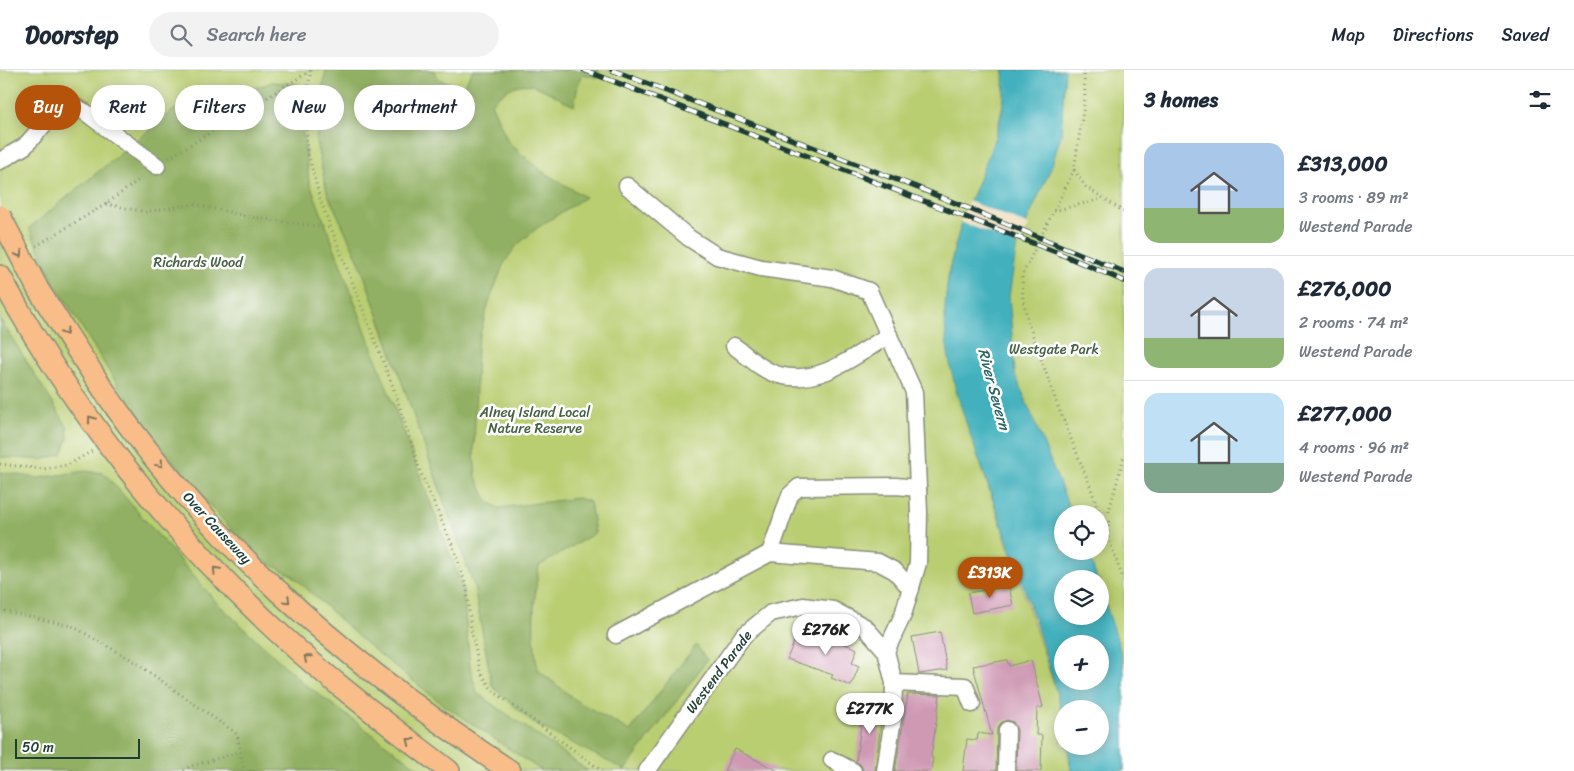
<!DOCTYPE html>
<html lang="en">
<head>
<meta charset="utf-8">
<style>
	:root { --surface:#fff; --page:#f2f2f3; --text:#1f2937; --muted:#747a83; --line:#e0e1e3; --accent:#b45309 }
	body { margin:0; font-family:Sriracha,sans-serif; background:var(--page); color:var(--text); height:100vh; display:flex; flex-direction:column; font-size:19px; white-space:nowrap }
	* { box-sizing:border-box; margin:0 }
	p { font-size:16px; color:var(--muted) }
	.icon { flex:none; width:28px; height:28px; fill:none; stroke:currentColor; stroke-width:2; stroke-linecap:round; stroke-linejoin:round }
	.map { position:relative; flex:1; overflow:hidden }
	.details { display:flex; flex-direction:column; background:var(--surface); width:450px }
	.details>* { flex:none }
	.banner { position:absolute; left:15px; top:15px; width:475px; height:45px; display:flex; gap:10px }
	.controls { position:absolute; left:1054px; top:435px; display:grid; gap:10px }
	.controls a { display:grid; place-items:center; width:55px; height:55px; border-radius:50%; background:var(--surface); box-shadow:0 2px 12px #0003; font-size:25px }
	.scale { position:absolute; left:15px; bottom:12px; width:125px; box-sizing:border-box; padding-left:5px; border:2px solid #1f3d34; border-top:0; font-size:14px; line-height:18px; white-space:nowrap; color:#1f3d34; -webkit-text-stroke:4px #fff; paint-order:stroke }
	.price { position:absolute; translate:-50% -42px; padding:0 11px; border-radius:18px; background:#fff; color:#222; font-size:16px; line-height:32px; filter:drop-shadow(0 1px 2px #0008) }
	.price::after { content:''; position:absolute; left:50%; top:30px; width:15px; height:11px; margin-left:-8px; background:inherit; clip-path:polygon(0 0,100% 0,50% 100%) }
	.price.selected { background:var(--accent); color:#fff }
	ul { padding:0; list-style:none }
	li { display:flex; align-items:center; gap:15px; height:125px; padding:0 20px }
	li+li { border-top:1px solid var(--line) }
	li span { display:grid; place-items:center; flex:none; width:140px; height:100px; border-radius:15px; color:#555 }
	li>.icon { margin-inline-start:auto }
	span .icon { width:60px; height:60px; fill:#fffc; stroke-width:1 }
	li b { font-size:21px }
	h2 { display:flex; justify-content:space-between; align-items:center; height:60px; padding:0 20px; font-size:21px }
	.pill { padding:0 18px; border-radius:22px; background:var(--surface); box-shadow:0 2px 12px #0003; font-size:18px; line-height:45px }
	.pill.selected { background:var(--accent); color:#fff }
	header { display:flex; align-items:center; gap:30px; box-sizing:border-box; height:70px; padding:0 25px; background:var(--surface); border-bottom:1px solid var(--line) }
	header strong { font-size:24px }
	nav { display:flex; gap:28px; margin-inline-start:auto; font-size:18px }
	.search { width:350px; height:45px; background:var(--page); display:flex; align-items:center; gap:12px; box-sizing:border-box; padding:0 18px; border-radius:28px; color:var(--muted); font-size:19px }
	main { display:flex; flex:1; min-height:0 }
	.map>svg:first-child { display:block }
	.green { fill:#b9cd71; stroke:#6c8552; fill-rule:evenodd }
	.forest { fill:#92b063; stroke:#58764c }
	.water { fill:#42b1bd; stroke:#307778; fill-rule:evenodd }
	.pier { fill:#f0debf }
	.building { fill:#cf99b3 }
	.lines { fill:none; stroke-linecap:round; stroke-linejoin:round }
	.minor-casing { stroke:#888e7a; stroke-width:19 }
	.major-casing { stroke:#888e7a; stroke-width:24 }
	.path { stroke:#888e7a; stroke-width:3; stroke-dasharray:1 4; stroke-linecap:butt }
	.minor { stroke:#fff; stroke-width:16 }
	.major { stroke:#f8bd89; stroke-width:21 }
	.rail-casing { stroke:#1f3d34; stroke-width:5.5 }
	.rail { stroke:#fff; stroke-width:4; stroke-dasharray:11; stroke-linecap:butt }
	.major-bridge-casing { stroke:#888e7a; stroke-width:24; stroke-linecap:butt }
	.major-bridge { stroke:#f8bd89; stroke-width:21 }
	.oneway { stroke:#81775a }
	.labels { text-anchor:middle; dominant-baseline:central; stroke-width:5; stroke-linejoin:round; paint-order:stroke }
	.park-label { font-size:14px; fill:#466143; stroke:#fff }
	.street-label { font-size:14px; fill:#1f3d34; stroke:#fff }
	.water-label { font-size:15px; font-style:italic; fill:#2b6664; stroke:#fff }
</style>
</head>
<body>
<header>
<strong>Doorstep</strong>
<div class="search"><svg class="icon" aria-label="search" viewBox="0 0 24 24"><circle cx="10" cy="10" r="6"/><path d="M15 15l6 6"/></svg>Search here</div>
<nav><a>Map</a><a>Directions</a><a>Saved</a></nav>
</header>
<main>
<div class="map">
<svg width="1124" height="701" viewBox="0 0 1124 701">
	<rect width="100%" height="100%" fill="#fff"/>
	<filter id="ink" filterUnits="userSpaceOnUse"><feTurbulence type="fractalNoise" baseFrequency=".02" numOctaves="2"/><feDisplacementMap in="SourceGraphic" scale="10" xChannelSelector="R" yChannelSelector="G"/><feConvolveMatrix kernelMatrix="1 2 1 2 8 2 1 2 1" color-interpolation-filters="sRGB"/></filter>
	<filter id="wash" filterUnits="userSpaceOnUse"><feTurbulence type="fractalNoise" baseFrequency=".0096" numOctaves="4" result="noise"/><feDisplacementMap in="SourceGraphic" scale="20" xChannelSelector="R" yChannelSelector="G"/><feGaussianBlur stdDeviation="1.12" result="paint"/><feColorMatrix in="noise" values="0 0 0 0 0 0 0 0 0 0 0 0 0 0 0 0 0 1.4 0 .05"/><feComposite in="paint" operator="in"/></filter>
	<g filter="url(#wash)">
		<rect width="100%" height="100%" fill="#f0debf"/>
		<g class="green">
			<polygon points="0,0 1004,0 1004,30 997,61 988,90 971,128 949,199 945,242 949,280 957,323 1057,623 1062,643 1062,676 1068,676 1071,701 0,701"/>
			<path d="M1037,0H1124V701L1100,676V509H1062L983,286ZM1062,444H1100V481H1062Z"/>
		</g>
		<g class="forest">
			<path d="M326,0H433L440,10L463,17L473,0H599L597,8L583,4L578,15L574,36C536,17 526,0 491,33L508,72L543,102L585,127L537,158L516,176L503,195L488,235L477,276L474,383L476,407L487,430L498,438L578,428L590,432L595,463L539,496C533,531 531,565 538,600L577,631L630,661L696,575L707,590L625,700L533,653L492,616L474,516L359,191L327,122L316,72L318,41Z"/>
			<polygon points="272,12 299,14 300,40 309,111 463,519 470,597 477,623 588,701 542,701 441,633 363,571 292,505 258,488 198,423 152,365 112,306 55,214 29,158 179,36 197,25 258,17"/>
			<polygon points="0,249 67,356 68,368 62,384 41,390 0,387"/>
			<polygon points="86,401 104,403 217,533 302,612 422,701 0,701 0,402 38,408"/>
		</g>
		<path class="water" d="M1004,0H1065L1061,65L1051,98L1017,174L1009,226L1015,304L1072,444H1062V481H1088L1097,509H1062V546H1100V517L1119,575L1124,601V701H1071L1068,676H1100V639H1062V643C1042,564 1013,487 986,409C967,355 944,299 945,241C946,203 957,162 972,127C984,95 999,65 1004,30C1005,20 1004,10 1004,0ZM1062,574H1100V611H1062Z"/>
		<polygon class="pier" points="968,131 1029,155 1020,175 961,152"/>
		<g id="blocks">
			<g class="building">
				<polygon points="1009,516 1013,535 972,543 968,523"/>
				<polygon points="810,559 857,579 852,593 859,596 851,616 831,608 833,605 787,589 796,567 805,571"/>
				<polygon points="940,562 947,600 919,604 912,567"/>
				<polygon points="1007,590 1009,596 1031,590 1043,637 1037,638 1036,665 1042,665 1041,701 1016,701 1017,660 1013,652 1007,650 1002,652 997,659 996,701 963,701 967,669 977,670 978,663 992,665 973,596"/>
				<polygon points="908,624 940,625 931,687 933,688 931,701 895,701"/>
				<polygon points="865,626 883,635 875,701 863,701 861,695 856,691"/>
				<polygon points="735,679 778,701 724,701"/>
			</g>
		</g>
	</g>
	<g filter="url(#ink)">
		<use href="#blocks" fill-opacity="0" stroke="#888e7a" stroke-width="1"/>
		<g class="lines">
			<g class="minor-casing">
				<g id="minor">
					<polyline points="0,91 25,76 61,35 68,33 85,42 157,96"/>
					<polyline points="627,116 689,168 717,186 761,198 832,208 869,221 914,322 919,442 918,493 903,545 886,581"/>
					<path d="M734,276C748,286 762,301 779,305C820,316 856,285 889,265"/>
					<polyline points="770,483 790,425 799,417 896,416 918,418"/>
					<polyline points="616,565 770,483 878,492 895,501 911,519"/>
					<polyline points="894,613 965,616 972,634"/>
					<polyline points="832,690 853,701"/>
					<polyline points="647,701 743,566 771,543 803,536 833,540 865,557 886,581 894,613 893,648 885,701"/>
					<polyline points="1006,701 1007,660"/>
				</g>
			</g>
			<g class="major-casing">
				<g id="major">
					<path d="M0,206C72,340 170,462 281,565C334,614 392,657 449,701"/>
					<path d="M39,221C69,266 97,313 129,356C234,496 365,605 510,701"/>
				</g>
			</g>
			<g class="path">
				<polyline points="311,0 306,31 307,80 321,132 395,322 420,401 454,479 467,519 471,559 480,601 492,620 602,701"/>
				<polyline points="1084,0 1085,28 1074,100 1022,205 1023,229 1028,252 1057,334 1090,416 1124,512"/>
				<polyline points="169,88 310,1"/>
				<polyline points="1074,100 1086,117 1124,142"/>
				<polyline points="106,134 146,142 194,134 250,147 330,158"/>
				<polyline points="1054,141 1101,129"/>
				<polyline points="36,176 106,134 144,106"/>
				<polyline points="0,394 43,399 68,395 92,381"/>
				<polyline points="1108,462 1109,441 1124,386"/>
				<polyline points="0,538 5,541 72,556 132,590 237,664 244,701"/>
				<polyline points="184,701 189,697 239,682"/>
			</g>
			<use href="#minor" class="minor"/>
			<use href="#major" class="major"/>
			<g class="rail-casing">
				<g id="rail">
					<polyline points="584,0 1056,182 1124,211"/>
					<polyline points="612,0 921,119 1124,202"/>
				</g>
			</g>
			<use href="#rail" class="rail"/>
			<g class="major-bridge-casing">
				<polyline id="major-bridge" points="0,146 39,221"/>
			</g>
			<use href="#major-bridge" class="major-bridge"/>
		</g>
		<defs><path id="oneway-chevron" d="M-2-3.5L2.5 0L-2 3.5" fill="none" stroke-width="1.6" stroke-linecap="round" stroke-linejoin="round" transform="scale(1.25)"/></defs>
		<g class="oneway">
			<use href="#oneway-chevron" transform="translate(19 184) rotate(62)"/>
			<use href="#oneway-chevron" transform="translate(65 262) rotate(58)"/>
			<use href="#oneway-chevron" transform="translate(91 349) rotate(-126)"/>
			<use href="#oneway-chevron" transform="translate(160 394) rotate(50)"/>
			<use href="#oneway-chevron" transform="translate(216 500) rotate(-133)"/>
			<use href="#oneway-chevron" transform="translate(287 530) rotate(44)"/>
			<use href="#oneway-chevron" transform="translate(307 588) rotate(-139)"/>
			<use href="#oneway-chevron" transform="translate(410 671) rotate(-142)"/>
		</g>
	</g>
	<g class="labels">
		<g class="park-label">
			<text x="198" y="192">Richards Wood</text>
			<text x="1054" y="279">Westgate Park</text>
			<text x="535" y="342">Alney Island Local<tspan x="535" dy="16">Nature Reserve</tspan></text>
		</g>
		<g class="street-label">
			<text transform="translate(217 458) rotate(47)">Over Causeway</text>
			<text transform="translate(719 602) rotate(-53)">Westend Parade</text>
		</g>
		<g class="water-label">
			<text transform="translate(994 319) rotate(75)">River Severn</text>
		</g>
	</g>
</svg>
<div class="controls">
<a><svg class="icon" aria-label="locate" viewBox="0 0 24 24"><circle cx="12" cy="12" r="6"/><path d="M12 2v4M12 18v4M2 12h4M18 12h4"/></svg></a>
<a><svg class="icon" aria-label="layers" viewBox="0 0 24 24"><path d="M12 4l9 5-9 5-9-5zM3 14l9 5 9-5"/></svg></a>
<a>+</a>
<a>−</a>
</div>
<div class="scale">50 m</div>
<b class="price selected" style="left:990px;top:529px">£313K</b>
<b class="price" style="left:826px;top:586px">£276K</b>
<b class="price" style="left:870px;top:665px">£277K</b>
<div class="banner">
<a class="pill selected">Buy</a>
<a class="pill">Rent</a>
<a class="pill">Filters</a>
<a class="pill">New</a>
<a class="pill">Apartment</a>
</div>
</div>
<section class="details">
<h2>3 homes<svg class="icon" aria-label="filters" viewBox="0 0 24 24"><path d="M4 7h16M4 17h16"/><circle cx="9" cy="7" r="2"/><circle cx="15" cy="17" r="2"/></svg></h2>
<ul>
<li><span style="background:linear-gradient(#a9c7e8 65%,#8fb573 0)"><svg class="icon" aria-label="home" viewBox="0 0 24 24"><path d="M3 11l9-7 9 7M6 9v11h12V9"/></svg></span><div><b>£313,000</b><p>3 rooms · 89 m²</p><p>Westend Parade</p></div></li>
<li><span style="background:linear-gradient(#c9d6e8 70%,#8fb573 0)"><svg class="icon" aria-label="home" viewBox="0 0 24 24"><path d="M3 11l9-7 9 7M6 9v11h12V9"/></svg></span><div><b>£276,000</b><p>2 rooms · 74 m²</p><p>Westend Parade</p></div></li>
<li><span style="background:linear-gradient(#bfe0f5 70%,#7fa58c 0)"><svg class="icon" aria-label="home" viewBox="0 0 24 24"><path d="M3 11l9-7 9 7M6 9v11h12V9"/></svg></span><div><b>£277,000</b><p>4 rooms · 96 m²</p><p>Westend Parade</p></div></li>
</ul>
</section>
</main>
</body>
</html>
